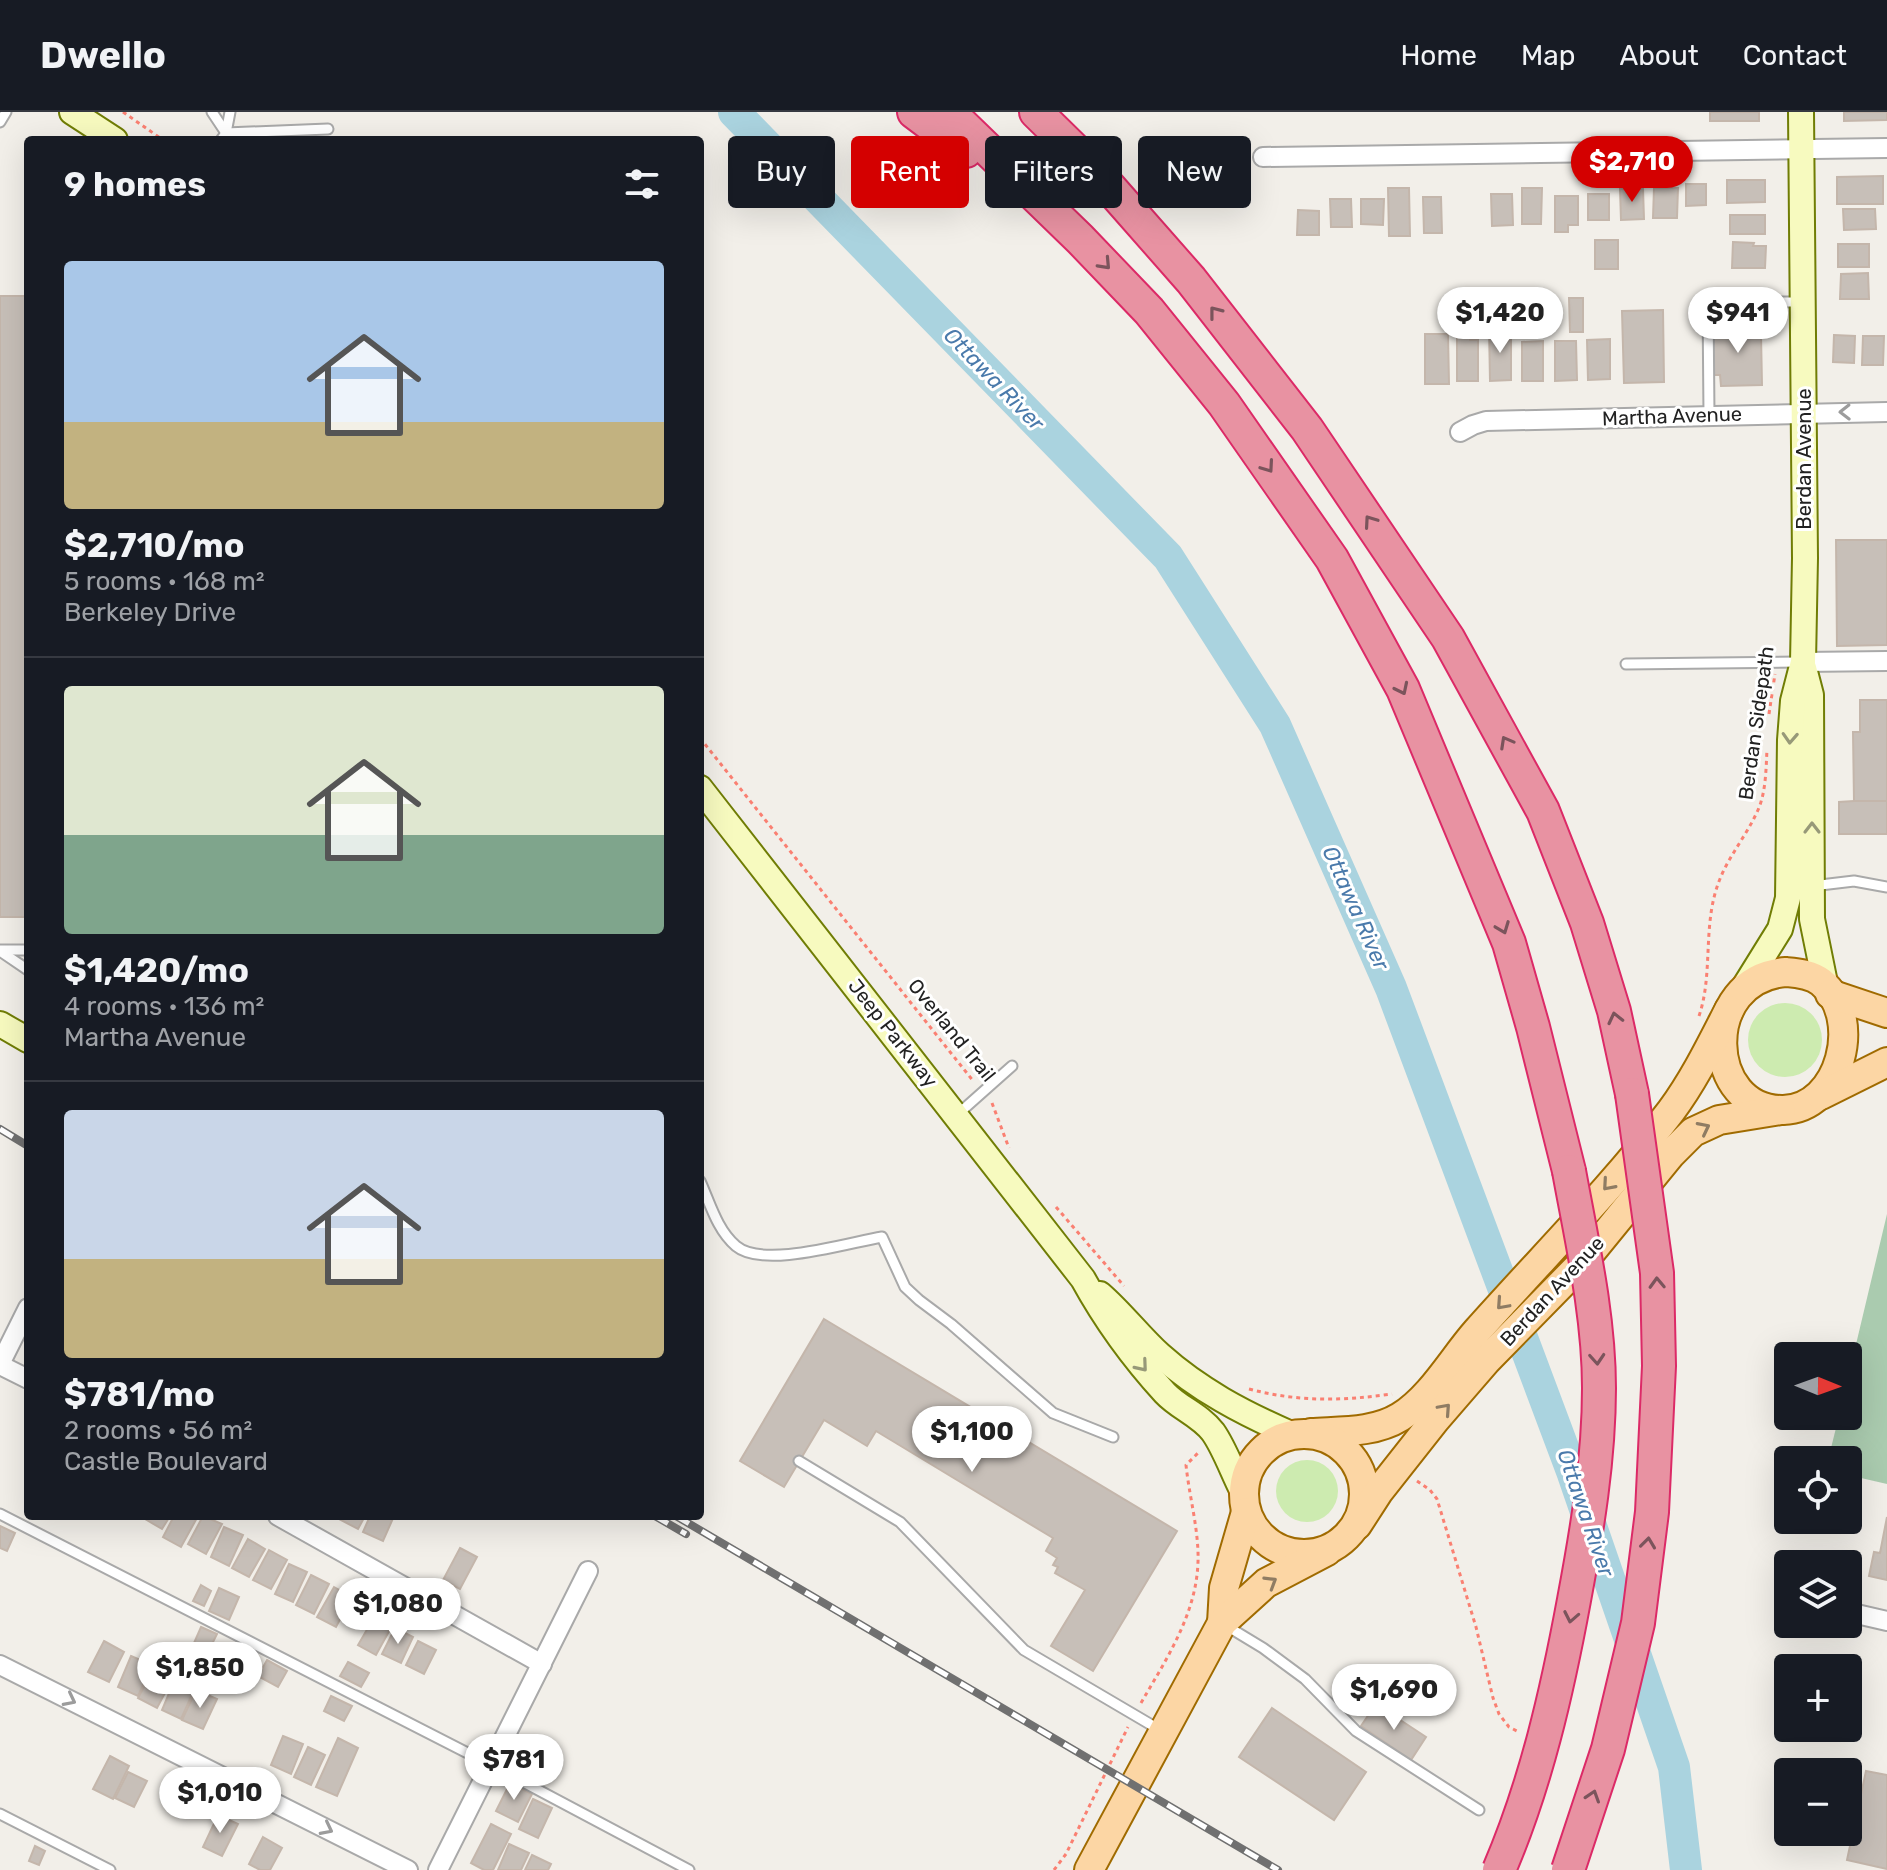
<!DOCTYPE html>
<html lang="en">
<head>
<meta charset="utf-8">
<style>
	:root { --surface:#171b24; --page:#20242c; --text:#f1f3f6; --muted:#9ea1a6; --line:#363941; --accent:#d40000 }
	body { margin:0; font-family:Rubik,sans-serif; background:var(--page); color:var(--text); height:100vh; display:flex; flex-direction:column; font-size:30px; white-space:nowrap }
	* { box-sizing:border-box; margin:0 }
	p { font-size:26px; color:var(--muted) }
	.icon { flex:none; width:44px; height:44px; fill:none; stroke:currentColor; stroke-width:2; stroke-linecap:round; stroke-linejoin:round }
	.map { position:relative; flex:1; overflow:hidden }
	.panel { position:absolute; left:24px; top:24px; width:680px; height:1384px; display:flex; flex-direction:column; background:var(--surface); border-radius:8px; box-shadow:0 8px 32px #0002 }
	.panel>* { flex:none }
	.top-card { position:absolute; left:728px; top:24px; width:760px; height:72px; display:flex; gap:16px }
	.needle { width:52px; rotate:91deg }
	.buttons { position:absolute; left:1774px; top:1230px; display:grid; gap:16px }
	.buttons a { display:grid; place-items:center; width:88px; height:88px; border-radius:8px; background:var(--surface); box-shadow:0 8px 32px #0002; font-size:40px }
	.price { position:absolute; translate:-50% -68px; padding:0 18px; border-radius:28px; background:#fff; color:#222; font-size:26px; line-height:52px; filter:drop-shadow(0 2px 4px #0008) }
	.price::after { content:''; position:absolute; left:50%; top:48px; width:24px; height:18px; margin-left:-12px; background:inherit; clip-path:polygon(0 0,100% 0,50% 100%) }
	.price.current { background:var(--accent); color:#fff }
	ul { padding:0; list-style:none }
	li { display:grid; align-content:center; gap:16px; height:424px; padding:0 40px }
	li+li { border-top:2px solid var(--line) }
	li span { display:grid; place-items:center; height:248px; border-radius:8px; color:#555 }
	li>.icon { margin-inline-start:auto }
	span .icon { width:144px; height:144px; fill:#fffc; stroke-width:1 }
	li b { font-size:34px }
	h2 { display:flex; justify-content:space-between; align-items:center; height:96px; padding:0 40px; font-size:34px }
	.tag { padding:0 28px; border-radius:8px; background:var(--surface); box-shadow:0 8px 32px #0002; font-size:28px; line-height:72px }
	.tag.current { background:var(--accent); color:#fff }
	header { display:flex; align-items:center; gap:48px; box-sizing:border-box; height:112px; padding:0 40px; background:var(--surface); border-bottom:2px solid var(--line) }
	header strong { font-size:38px }
	nav { display:flex; gap:44px; margin-inline-start:auto; font-size:28px }
	.map>svg:first-child { display:block }
	.grass { fill:#cdebb0 }
	.cemetery { fill:#aacbaf }
	.lines { fill:none; stroke-linecap:round; stroke-linejoin:round }
	.river { stroke:#aad3df; stroke-width:32 }
	.building { fill:#c7bfb8; stroke:#c4b6ab; stroke-width:2 }
	.lane-casing { stroke:#a9a9a9; stroke-width:13 }
	.street-casing { stroke:#a9a9a9; stroke-width:22 }
	.secondary-casing { stroke:#707d05; stroke-width:28 }
	.primary-casing { stroke:#a06b00; stroke-width:32 }
	.highway-casing { stroke:#dc2a67; stroke-width:36 }
	.path { stroke:#fa8072; stroke-width:3; stroke-dasharray:4 4; stroke-linecap:butt }
	.lane { stroke:#fff; stroke-width:9 }
	.street { stroke:#fff; stroke-width:18 }
	.secondary { stroke:#f7fabf; stroke-width:24 }
	.primary { stroke:#fcd6a4; stroke-width:28 }
	.highway { stroke:#e892a2; stroke-width:32 }
	.rail-casing { stroke:#707070; stroke-width:8 }
	.rail { stroke:#fff; stroke-width:5; stroke-dasharray:15; stroke-linecap:butt }
	.highway-bridge-casing { stroke:#dc2a67; stroke-width:36; stroke-linecap:butt }
	.highway-bridge { stroke:#e892a2; stroke-width:32 }
	.oneway { stroke:#7b545c }
	.oneway2 { stroke:#9c9c9c }
	.oneway3 { stroke:#979978 }
	.oneway4 { stroke:#8f7c63 }
	.labels { text-anchor:middle; dominant-baseline:central; stroke-width:6; stroke-linejoin:round; paint-order:stroke }
	.street-label { font-size:20px; fill:#222; stroke:#fff }
	.water-label { font-size:22px; font-style:italic; fill:#4a7aab; stroke:#fff }
</style>
</head>
<body>
<header>
<strong>Dwello</strong>
<nav><a>Home</a><a>Map</a><a>About</a><a>Contact</a></nav>
</header>
<div class="map">
<svg width="1887" height="1758" viewBox="0 0 1887 1758">
	<rect width="100%" height="100%" fill="#f2efe9"/>
	<g class="grass">
		<circle cx="1785" cy="928" r="37"/>
		<circle cx="1307" cy="1379" r="31"/>
	</g>
	<polygon class="cemetery" points="1887,1102 1887,1372 1848,1363 1848,1348 1828,1348 1839,1304 1848,1304 1848,1266"/>
	<g class="lines">
		<polyline class="river" points="734,0 1168,445 1275,613 1391,876 1573,1362 1674,1655 1686,1758"/>
	</g>
	<g class="building">
		<rect x="1710" y="0" width="49" height="9"/>
		<polygon points="1844,0 1887,0 1887,8 1844,9"/>
		<polygon points="1883,64 1883,92 1837,92 1837,65"/>
		<polygon points="1727,68 1765,68 1765,90 1727,91"/>
		<polygon points="1686,72 1706,72 1706,93 1686,94"/>
		<polygon points="1388,76 1409,76 1410,124 1389,124"/>
		<polygon points="1522,76 1542,76 1541,112 1522,112"/>
		<polygon points="1654,76 1678,76 1677,106 1653,106"/>
		<polygon points="1620,77 1643,77 1644,107 1621,108"/>
		<polygon points="1491,82 1512,82 1513,113 1492,114"/>
		<rect x="1588" y="82" width="21" height="26"/>
		<polygon points="1555,84 1578,84 1578,113 1568,113 1568,120 1555,120"/>
		<polygon points="1423,85 1441,85 1442,121 1424,121"/>
		<polygon points="1330,87 1351,87 1352,115 1331,115"/>
		<polygon points="1361,87 1384,87 1383,113 1361,112"/>
		<polygon points="1843,97 1875,97 1876,117 1844,118"/>
		<polygon points="1298,98 1319,99 1319,123 1297,123"/>
		<rect x="1730" y="103" width="35" height="19"/>
		<rect x="1595" y="128" width="23" height="29"/>
		<polygon points="1733,130 1754,131 1753,134 1766,134 1765,156 1732,156"/>
		<rect x="1838" y="132" width="31" height="23"/>
		<polygon points="1868,161 1869,187 1840,187 1841,162"/>
		<rect x="0" y="184" width="28" height="621"/>
		<polygon points="1503,184 1518,185 1517,206 1502,205"/>
		<polygon points="1531,186 1551,186 1552,206 1531,207"/>
		<polygon points="1569,186 1583,186 1583,220 1570,220"/>
		<polygon points="1663,198 1664,270 1624,271 1622,199"/>
		<polygon points="1752,213 1761,222 1762,273 1721,274 1720,263 1713,263 1713,214"/>
		<polygon points="1489,215 1505,215 1506,229 1511,228 1511,268 1490,269"/>
		<polygon points="1457,220 1470,220 1470,228 1478,228 1478,269 1457,269"/>
		<polygon points="1425,222 1448,222 1449,272 1425,272"/>
		<polygon points="1834,223 1855,224 1854,251 1833,250"/>
		<polygon points="1863,224 1884,224 1883,253 1862,253"/>
		<polygon points="1610,227 1610,267 1588,268 1587,228"/>
		<polygon points="1543,229 1543,269 1522,269 1522,230"/>
		<polygon points="1555,229 1576,229 1577,268 1555,269"/>
		<polygon points="1836,428 1887,428 1887,533 1837,534"/>
		<polygon points="1860,588 1887,588 1887,689 1854,689 1853,620 1860,620"/>
		<polygon points="1854,689 1887,689 1887,722 1839,722 1839,690"/>
		<polygon points="824,1207 1177,1419 1093,1559 1051,1534 1085,1478 1055,1461 1058,1455 1053,1453 1057,1446 1046,1439 1053,1426 876,1319 867,1334 824,1308 784,1375 740,1349"/>
		<polygon points="147,1404 170,1404 162,1417 145,1407"/>
		<polygon points="174,1404 198,1404 181,1435 163,1425"/>
		<polygon points="203,1404 222,1412 206,1442 188,1432"/>
		<polygon points="340,1404 365,1404 358,1417 339,1407"/>
		<polygon points="370,1404 394,1404 383,1429 363,1420"/>
		<polygon points="1887,1405 1887,1468 1869,1464 1874,1440 1880,1441"/>
		<polygon points="0,1414 15,1421 7,1439 0,1436"/>
		<polygon points="224,1415 243,1423 229,1454 211,1445"/>
		<polygon points="248,1427 265,1437 249,1465 232,1456"/>
		<polygon points="460,1436 477,1445 460,1477 443,1468"/>
		<polygon points="269,1438 287,1448 271,1477 253,1468"/>
		<polygon points="289,1452 307,1460 293,1490 275,1482"/>
		<polygon points="311,1463 329,1472 314,1502 296,1493"/>
		<polygon points="201,1473 211,1479 204,1494 193,1489"/>
		<polygon points="334,1475 352,1485 336,1515 317,1505"/>
		<polygon points="219,1476 239,1485 229,1508 209,1499"/>
		<polygon points="376,1502 393,1512 376,1543 358,1533"/>
		<polygon points="201,1515 217,1522 209,1538 194,1531"/>
		<polygon points="395,1516 413,1525 401,1551 382,1542"/>
		<polygon points="104,1529 124,1540 109,1570 88,1560"/>
		<polygon points="418,1529 436,1538 424,1562 406,1553"/>
		<polygon points="231,1532 242,1538 232,1556 221,1550"/>
		<polygon points="131,1544 152,1553 138,1584 118,1575"/>
		<polygon points="267,1548 287,1559 278,1575 258,1564"/>
		<polygon points="348,1550 369,1561 361,1575 340,1564"/>
		<polygon points="154,1556 173,1566 157,1596 138,1586"/>
		<polygon points="175,1567 195,1576 181,1607 162,1598"/>
		<polygon points="196,1578 217,1587 203,1617 182,1608"/>
		<polygon points="331,1584 352,1594 344,1609 324,1599"/>
		<polygon points="1376,1592 1426,1625 1411,1648 1361,1614"/>
		<polygon points="1272,1596 1366,1660 1334,1708 1239,1645"/>
		<polygon points="283,1624 303,1632 291,1662 271,1653"/>
		<polygon points="338,1626 358,1636 337,1684 316,1675"/>
		<polygon points="308,1635 325,1643 311,1673 294,1665"/>
		<polygon points="110,1644 129,1654 113,1687 93,1677"/>
		<polygon points="1866,1659 1887,1663 1887,1757 1847,1748"/>
		<polygon points="128,1660 147,1669 134,1695 115,1686"/>
		<polygon points="510,1671 532,1682 518,1710 496,1699"/>
		<polygon points="533,1687 552,1696 538,1726 519,1717"/>
		<polygon points="218,1703 238,1712 222,1744 203,1735"/>
		<polygon points="491,1712 511,1722 493,1758 484,1758 471,1751"/>
		<polygon points="263,1725 282,1736 270,1758 260,1758 249,1752"/>
		<polygon points="509,1732 529,1741 521,1758 498,1758"/>
		<polygon points="35,1734 45,1739 39,1753 29,1749"/>
		<polygon points="532,1743 551,1752 548,1758 525,1758"/>
	</g>
	<g class="lines">
		<g class="lane-casing">
			<g id="lane">
				<polyline points="212,0 226,21 328,17"/>
				<polyline points="0,10 6,0"/>
				<polyline points="221,28 226,21 230,0"/>
				<polyline points="1709,303 1708,190 1799,190"/>
				<polyline points="1626,552 1799,550"/>
				<polyline points="1812,774 1854,769 1887,775"/>
				<polyline points="0,838 28,838"/>
				<polyline points="0,839 28,858"/>
				<polyline points="958,1002 1012,954"/>
				<path d="M700,1069C710,1091 717,1118 736,1134C763,1157 847,1131 882,1125L905,1175L919,1188L951,1212L1053,1301L1113,1325"/>
				<polyline points="799,1349 900,1410 1024,1538 1160,1618"/>
				<polyline points="0,1402 491,1653 689,1758"/>
				<polyline points="1225,1513 1263,1536 1305,1567 1356,1619 1479,1698"/>
				<polyline points="0,1702 110,1758"/>
			</g>
		</g>
		<g class="street-casing">
			<g id="street">
				<polyline points="1263,45 1887,36"/>
				<polyline points="1460,320 1473,313 1486,309 1887,300"/>
				<polyline points="1803,550 1887,549"/>
				<polyline points="0,1252 28,1196"/>
				<polyline points="0,1253 28,1267"/>
				<polyline points="278,1404 542,1552"/>
				<polyline points="1848,1500 1887,1509"/>
				<polyline points="0,1553 408,1758"/>
				<polyline points="438,1758 588,1459"/>
			</g>
		</g>
		<g class="secondary-casing">
			<g id="secondary">
				<polyline points="72,0 115,28"/>
				<polyline points="1804,556 1811,583 1812,807 1826,876"/>
				<path d="M700,676L1083,1167C1106,1209 1133,1246 1165,1281C1179,1296 1200,1303 1213,1320C1225,1337 1233,1361 1243,1380"/>
				<polyline points="1744,875 1780,817 1788,786 1790,628 1793,589 1803,550 1805,446 1801,0"/>
				<polyline points="0,912 28,928"/>
				<path d="M1100,1182C1122,1201 1139,1224 1160,1243C1199,1278 1243,1301 1291,1322"/>
			</g>
		</g>
		<g class="primary-casing">
			<g id="primary">
				<path d="M1786,860C1797,861 1811,862 1821,870C1864,905 1841,997 1783,998C1705,999 1698,867 1786,860Z"/>
				<polyline points="1830,882 1887,901"/>
				<polyline points="1821,983 1887,950"/>
				<path d="M1311,1321C1341,1319 1374,1321 1400,1305C1432,1285 1453,1246 1477,1219C1542,1146 1612,1076 1671,999C1694,968 1711,933 1729,898"/>
				<circle cx="1304" cy="1382" r="60"/>
				<polyline points="1357,1413 1379,1379 1435,1308 1486,1249 1582,1151 1671,1042 1693,1020 1719,1008 1781,998"/>
				<polyline points="1222,1511 1224,1476 1246,1400"/>
				<polyline points="1089,1758 1222,1511 1266,1471 1327,1439"/>
			</g>
		</g>
		<g class="highway-casing">
			<g id="highway">
				<polyline points="914,0 966,39"/>
				<polyline points="949,0 1080,127 1149,199 1224,292 1332,447 1403,577 1509,831 1533,915 1569,1059"/>
				<polyline points="1036,0 1089,52 1191,168 1307,317 1448,526 1543,699 1587,811 1614,899 1632,982"/>
			</g>
		</g>
		<g class="path">
			<polyline points="123,0 163,28"/>
			<polyline points="1769,602 1775,562"/>
			<polyline points="700,626 974,970"/>
			<path d="M1699,904C1713,863 1703,817 1717,775C1726,747 1746,725 1758,698C1766,680 1766,657 1767,637"/>
			<polyline points="992,991 1009,1036"/>
			<polyline points="1056,1095 1124,1174"/>
			<path d="M1249,1277C1299,1290 1341,1289 1392,1282"/>
			<polyline points="1417,1369 1430,1378 1437,1387 1476,1515 1493,1586 1499,1602 1509,1615 1517,1619"/>
			<path d="M1141,1591C1168,1544 1200,1497 1198,1440C1197,1411 1189,1382 1186,1353L1200,1339"/>
			<polyline points="1054,1758 1066,1742 1128,1615"/>
		</g>
		<use href="#lane" class="lane"/>
		<use href="#street" class="street"/>
		<use href="#secondary" class="secondary"/>
		<use href="#primary" class="primary"/>
		<use href="#highway" class="highway"/>
		<g class="rail-casing">
			<g id="rail">
				<polyline points="0,1017 28,1034"/>
				<polyline points="655,1404 686,1422"/>
				<polyline points="676,1404 1278,1758"/>
			</g>
		</g>
		<use href="#rail" class="rail"/>
		<g class="highway-bridge-casing">
			<g id="highway-bridge">
				<path d="M1499,1758C1536,1672 1557,1580 1574,1488C1587,1419 1599,1347 1599,1276C1599,1204 1582,1130 1569,1059"/>
				<polyline points="1568,1758 1608,1637 1638,1511 1652,1400 1659,1254 1657,1161 1632,982"/>
			</g>
		</g>
		<use href="#highway-bridge" class="highway-bridge"/>
	</g>
	<defs><path id="oneway-chevron" d="M-2-3.5L2.5 0L-2 3.5" fill="none" stroke-width="1.6" stroke-linecap="round" stroke-linejoin="round" transform="scale(2)"/></defs>
	<g class="oneway">
		<use href="#oneway-chevron" transform="translate(1105 152) rotate(47)"/>
		<use href="#oneway-chevron" transform="translate(1215 200) rotate(-128)"/>
		<use href="#oneway-chevron" transform="translate(1268 355) rotate(55)"/>
		<use href="#oneway-chevron" transform="translate(1370 409) rotate(-125)"/>
		<use href="#oneway-chevron" transform="translate(1402 577) rotate(64)"/>
		<use href="#oneway-chevron" transform="translate(1506 630) rotate(-119)"/>
		<use href="#oneway-chevron" transform="translate(1503 816) rotate(69)"/>
		<use href="#oneway-chevron" transform="translate(1615 906) rotate(-103)"/>
		<use href="#oneway-chevron" transform="translate(1657 1171) rotate(-92)"/>
		<use href="#oneway-chevron" transform="translate(1597 1247) rotate(86)"/>
		<use href="#oneway-chevron" transform="translate(1648 1431) rotate(-83)"/>
		<use href="#oneway-chevron" transform="translate(1571 1505) rotate(101)"/>
		<use href="#oneway-chevron" transform="translate(1593 1684) rotate(-72)"/>
	</g>
	<g class="oneway2">
		<use href="#oneway-chevron" transform="translate(1845 300) rotate(179)"/>
		<use href="#oneway-chevron" transform="translate(70 1588) rotate(27)"/>
		<use href="#oneway-chevron" transform="translate(327 1717) rotate(27)"/>
	</g>
	<g class="oneway3">
		<use href="#oneway-chevron" transform="translate(1790 626) rotate(93)"/>
		<use href="#oneway-chevron" transform="translate(1812 716) rotate(-90)"/>
		<use href="#oneway-chevron" transform="translate(1142 1254) rotate(50)"/>
	</g>
	<g class="oneway4">
		<use href="#oneway-chevron" transform="translate(1704 1016) rotate(-27)"/>
		<use href="#oneway-chevron" transform="translate(1608 1073) rotate(131)"/>
		<use href="#oneway-chevron" transform="translate(1502 1192) rotate(132)"/>
		<use href="#oneway-chevron" transform="translate(1445 1297) rotate(-48)"/>
		<use href="#oneway-chevron" transform="translate(1271 1470) rotate(-32)"/>
	</g>
	<g class="labels">
		<g class="street-label">
			<text transform="translate(1672 304) rotate(-2)">Martha Avenue</text>
			<text transform="translate(1804 347) rotate(-90)">Berdan Avenue</text>
			<text transform="translate(1756 611) rotate(-82)">Berdan Sidepath</text>
			<text transform="translate(952 918) rotate(51)">Overland Trail</text>
			<text transform="translate(893 921) rotate(52)">Jeep Parkway</text>
			<text transform="translate(1552 1179) rotate(-47)">Berdan Avenue</text>
		</g>
		<g class="water-label">
			<text transform="translate(994 267) rotate(46)">Ottawa River</text>
			<text transform="translate(1356 796) rotate(66)">Ottawa River</text>
			<text transform="translate(1586 1401) rotate(71)">Ottawa River</text>
		</g>
	</g>
</svg>
<div class="buttons">
<a><svg class="needle" viewBox="-14 -14 28 28"><path d="M0-13l5 13h-10z" fill="#e53935"/><path d="M0 13l5-13h-10z" fill="#9ea1a6"/></svg></a>
<a><svg class="icon" aria-label="locate" viewBox="0 0 24 24"><circle cx="12" cy="12" r="6"/><path d="M12 2v4M12 18v4M2 12h4M18 12h4"/></svg></a>
<a><svg class="icon" aria-label="layers" viewBox="0 0 24 24"><path d="M12 4l9 5-9 5-9-5zM3 14l9 5 9-5"/></svg></a>
<a>+</a>
<a>−</a>
</div>
<b class="price current" style="left:1632px;top:92px">$2,710</b>
<b class="price" style="left:1500px;top:243px">$1,420</b>
<b class="price" style="left:1738px;top:243px">$941</b>
<b class="price" style="left:972px;top:1362px">$1,100</b>
<b class="price" style="left:398px;top:1534px">$1,080</b>
<b class="price" style="left:200px;top:1598px">$1,850</b>
<b class="price" style="left:1394px;top:1620px">$1,690</b>
<b class="price" style="left:514px;top:1690px">$781</b>
<b class="price" style="left:220px;top:1723px">$1,010</b>
<div class="top-card">
<a class="tag">Buy</a>
<a class="tag current">Rent</a>
<a class="tag">Filters</a>
<a class="tag">New</a>
</div>
<section class="panel">
<h2>9 homes<svg class="icon" aria-label="filters" viewBox="0 0 24 24"><path d="M4 7h16M4 17h16"/><circle cx="9" cy="7" r="2"/><circle cx="15" cy="17" r="2"/></svg></h2>
<ul>
<li><span style="background:linear-gradient(#a9c7e8 65%,#c2b280 0)"><svg class="icon" aria-label="home" viewBox="0 0 24 24"><path d="M3 11l9-7 9 7M6 9v11h12V9"/></svg></span><div><b>$2,710/mo</b><p>5 rooms · 168 m²</p><p>Berkeley Drive</p></div></li>
<li><span style="background:linear-gradient(#dfe7d0 60%,#7fa58c 0)"><svg class="icon" aria-label="home" viewBox="0 0 24 24"><path d="M3 11l9-7 9 7M6 9v11h12V9"/></svg></span><div><b>$1,420/mo</b><p>4 rooms · 136 m²</p><p>Martha Avenue</p></div></li>
<li><span style="background:linear-gradient(#c9d6e8 60%,#c2b280 0)"><svg class="icon" aria-label="home" viewBox="0 0 24 24"><path d="M3 11l9-7 9 7M6 9v11h12V9"/></svg></span><div><b>$781/mo</b><p>2 rooms · 56 m²</p><p>Castle Boulevard</p></div></li>
</ul>
</section>
</div>
</body>
</html>
